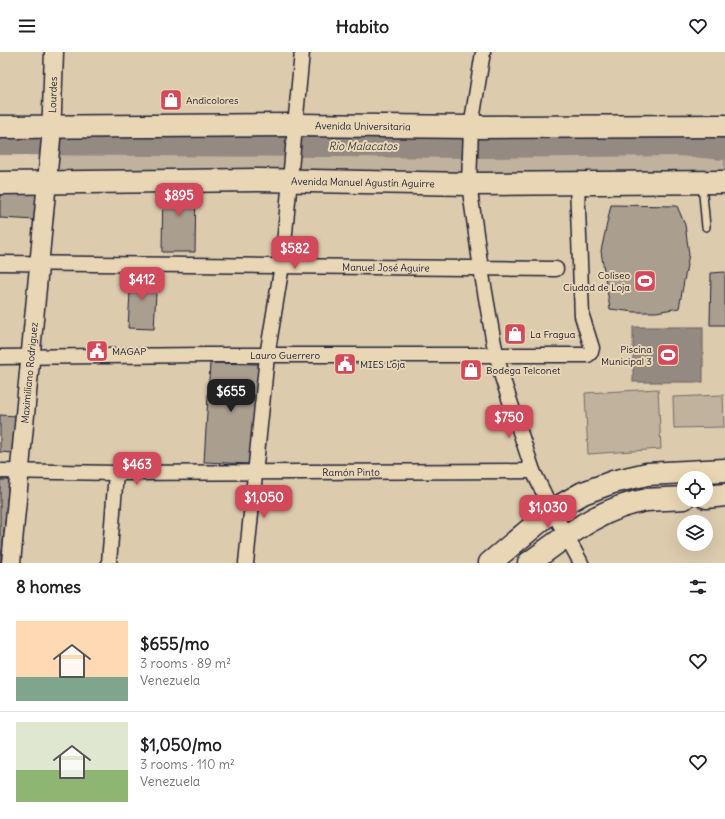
<!DOCTYPE html>
<html lang="en">
<head>
<meta charset="utf-8">
<style>
	:root { --surface:#fff; --page:#f2f2f2; --text:#202124; --muted:#757577; --line:#e0e0e0; --accent:#d1495b }
	body { margin:0; font-family:Delius,sans-serif; background:var(--page); color:var(--text); height:100vh; display:flex; flex-direction:column; font-size:15px; white-space:nowrap }
	* { box-sizing:border-box; margin:0 }
	p { font-size:13px; color:var(--muted) }
	.icon { flex:none; width:22px; height:22px; fill:none; stroke:currentColor; stroke-width:2; stroke-linecap:round; stroke-linejoin:round }
	.map { position:relative; height:511px; overflow:hidden }
	.sheet { display:flex; flex-direction:column; background:var(--surface); flex:1 }
	.sheet>* { flex:none }
	.fabs { position:absolute; left:677px; top:419px; display:grid; gap:8px }
	.fabs a { display:grid; place-items:center; width:36px; height:36px; border-radius:50%; background:var(--surface); box-shadow:0 4px 16px #0002; font-size:20px }
	.price { position:absolute; translate:-50% -34px; padding:0 9px; border-radius:8px; background:var(--accent); color:#fff; font-size:13px; line-height:26px; filter:drop-shadow(0 1px 2px #0008) }
	.price::after { content:''; position:absolute; left:50%; top:24px; width:12px; height:9px; margin-left:-6px; background:inherit; clip-path:polygon(0 0,100% 0,50% 100%) }
	.price.on { background:#222; color:#fff }
	ul { padding:0; list-style:none }
	li { display:flex; align-items:center; gap:12px; height:100px; padding:0 16px }
	li+li { border-top:1px solid var(--line) }
	li span { display:grid; place-items:center; flex:none; width:112px; height:80px; border-radius:0px; color:#555 }
	li>.icon { margin-inline-start:auto }
	span .icon { width:48px; height:48px; fill:#fffc; stroke-width:1 }
	li b { font-size:17px }
	h2 { display:flex; justify-content:space-between; align-items:center; height:48px; padding:0 16px; font-size:17px }
	header { display:flex; justify-content:space-between; align-items:center; height:52px; padding:0 16px; background:var(--surface); font-size:18px; font-weight:700 }
	.map>svg:first-child { display:block }
	.green { fill:#c0b29c; stroke:#716a6c }
	.water { fill:#958a81; stroke:#676065 }
	.lines { fill:none; stroke-linecap:round; stroke-linejoin:round }
	.river { stroke:#958a81; stroke-width:22 }
	.building { fill:#aa9e8f; stroke:#22223b }
	.service-casing { stroke:#22223b; stroke-width:10 }
	.minor-casing { stroke:#22223b; stroke-width:17 }
	.tertiary-casing { stroke:#22223b; stroke-width:21 }
	.primary-casing { stroke:#22223b; stroke-width:25 }
	.service { stroke:#e8d6b4; stroke-width:7 }
	.minor { stroke:#e8d6b4; stroke-width:14 }
	.tertiary { stroke:#e8d6b4; stroke-width:18 }
	.primary { stroke:#e8d6b4; stroke-width:22 }
	.labels { text-anchor:middle; dominant-baseline:central; stroke-width:4; stroke-linejoin:round; paint-order:stroke }
	.street-label { font-size:10px; fill:#22223b; stroke:#e8d6b4 }
	.poi-label { font-size:10px; fill:#22223b; stroke:#e8d6b4; text-anchor:start }
	.water-label { font-size:11px; font-style:italic; fill:#444150; stroke:#e8d6b4 }
</style>
</head>
<body>
<header><svg class="icon" aria-label="menu" viewBox="0 0 24 24"><path d="M4 6h16M4 12h16M4 18h16"/></svg>Habito<svg class="icon" aria-label="heart" viewBox="0 0 24 24"><path d="M12 20l-8-8c-3-5 5-10 8-4 3-6 11-1 8 4z"/></svg></header>
<div class="map">
<svg width="725" height="511" viewBox="0 0 725 511">
	<rect width="100%" height="100%" fill="#dccbad"/>
	<filter id="ink" filterUnits="userSpaceOnUse"><feTurbulence type="fractalNoise" baseFrequency=".025" numOctaves="2"/><feDisplacementMap in="SourceGraphic" scale="8" xChannelSelector="R" yChannelSelector="G"/><feConvolveMatrix kernelMatrix="1 2 1 2 8 2 1 2 1" color-interpolation-filters="sRGB"/></filter>
	<g filter="url(#ink)">
		<g class="green">
			<polygon points="51,74 725,74 725,130 46,131"/>
			<polygon points="658,337 661,397 588,402 585,341"/>
			<polygon points="723,343 724,375 674,376 673,345"/>
		</g>
		<rect class="water" x="633" y="275" width="70" height="55"/>
		<g class="lines">
			<polyline class="river" points="0,92 480,95 680,93 725,97"/>
		</g>
		<g class="building">
			<polygon points="163,130 196,130 195,200 162,200"/>
			<polygon points="0,137 39,139 37,168 0,166"/>
			<polygon points="611,153 677,154 685,173 689,202 679,256 656,260 635,260 610,257 601,199"/>
			<polygon points="725,220 725,273 710,273 711,221"/>
			<polygon points="131,221 157,223 154,277 128,276"/>
			<polygon points="210,311 259,312 250,412 204,410"/>
			<polygon points="0,363 17,364 14,401 0,400"/>
			<polygon points="0,428 9,428 1,511 0,511"/>
		</g>
		<g class="lines">
			<g class="service-casing">
				<polyline id="service" points="702,132 706,175"/>
			</g>
			<g class="minor-casing">
				<g id="minor">
					<polyline points="483,0 471,75 469,132 481,217 494,292 502,325 533,419 549,452 581,511"/>
					<path id="s1" d="M0,211L556,217"/>
					<path id="s2" d="M0,305L208,303H588L591,300L592,296L582,264L577,131"/>
					<path id="s3" d="M0,419L116,421L533,419"/>
					<polyline points="109,511 116,421"/>
					<polyline points="246,511 267,304 282,213 302,0"/>
				</g>
			</g>
			<g class="tertiary-casing">
				<g id="tertiary">
					<path id="s4" d="M11,511L51,87L54,0"/>
				</g>
			</g>
			<g class="primary-casing">
				<g id="primary">
					<path id="s5" d="M0,75L296,73L471,75L725,74"/>
					<path id="s6" d="M0,131L258,128L469,132L725,130"/>
					<polyline points="706,445 725,443"/>
					<polyline points="490,511 553,458 583,441 613,430 647,422 725,418"/>
					<path d="M529,511C565,485 601,455 647,448C659,447 672,447 684,446"/>
				</g>
			</g>
			<use href="#service" class="service"/>
			<use href="#minor" class="minor"/>
			<use href="#tertiary" class="tertiary"/>
			<use href="#primary" class="primary"/>
		</g>
	</g>
	<defs>
		<g id="shop-square" transform="scale(1.15)"><rect x="-9" y="-9" width="18" height="18" rx="4" fill="#d1495b" stroke="#e8d6b4"/><path d="M-5-2.5h2.3a2.7 3.5 0 0 1 5.4 0H5L5.5 6h-11ZM-1.5-2.5h3a1.5 2.3 0 0 0-3 0Z" fill="#fff"/></g>
		<g id="stadium-square" transform="scale(1.15)"><rect x="-9" y="-9" width="18" height="18" rx="4" fill="#d1495b" stroke="#e8d6b4"/><path d="M0-5a6.5 5 0 1 0 0 10a6.5 5 0 1 0 0-10ZM-3.5-1.8h7v3.6h-7Z" fill="#fff"/></g>
		<g id="civic-square" transform="scale(1.15)"><rect x="-9" y="-9" width="18" height="18" rx="4" fill="#d1495b" stroke="#e8d6b4"/><path d="M-.6-6.5H3V-4.5H.6V-3L4-1V1h2V6H-6V1h2V-1L-.6-3ZM-1.2 2.5V6h2.4V2.5Z" fill="#fff"/></g>
	</defs>
	<g fill-rule="evenodd">
		<use href="#shop-square" x="171" y="48"/>
		<use href="#stadium-square" x="645" y="229"/>
		<use href="#shop-square" x="515" y="282"/>
		<use href="#civic-square" x="97" y="299"/>
		<use href="#stadium-square" x="668" y="303"/>
		<use href="#civic-square" x="345" y="312"/>
		<use href="#shop-square" x="471" y="318"/>
	</g>
	<g class="labels">
		<g class="street-label">
			<text stroke="none"><textPath href="#s4" startOffset="470">Lourdes</textPath></text>
			<text stroke="none"><textPath href="#s5" startOffset="363">Avenida Universitaria</textPath></text>
			<text stroke="none"><textPath href="#s6" startOffset="363">Avenida Manuel Agustín Aguirre</textPath></text>
			<text stroke="none"><textPath href="#s1" startOffset="386">Manuel José Aguire</textPath></text>
			<text stroke="none"><textPath href="#s2" startOffset="285">Lauro Guerrero</textPath></text>
			<text stroke="none"><textPath href="#s4" startOffset="191">Maximiliano Rodriguez</textPath></text>
			<text stroke="none"><textPath href="#s3" startOffset="351">Ramón Pinto</textPath></text>
		</g>
		<g class="poi-label">
			<text x="186" y="48">Andicolores</text>
			<text x="630" y="223" text-anchor="end">Coliseo<tspan x="630" dy="12">Ciudad de Loja</tspan></text>
			<text x="530" y="282">La Fragua</text>
			<text x="652" y="297" text-anchor="end">Piscina<tspan x="652" dy="12">Municipal 3</tspan></text>
			<text x="112" y="299">MAGAP</text>
			<text x="360" y="312">MIES Loja</text>
			<text x="486" y="318">Bodega Telconet</text>
		</g>
		<g class="water-label">
			<text x="363" y="94">Rio Malacatos</text>
		</g>
	</g>
</svg>
<div class="fabs">
<a><svg class="icon" aria-label="locate" viewBox="0 0 24 24"><circle cx="12" cy="12" r="6"/><path d="M12 2v4M12 18v4M2 12h4M18 12h4"/></svg></a>
<a><svg class="icon" aria-label="layers" viewBox="0 0 24 24"><path d="M12 4l9 5-9 5-9-5zM3 14l9 5 9-5"/></svg></a>
</div>
<b class="price" style="left:179px;top:165px">$895</b>
<b class="price" style="left:295px;top:218px">$582</b>
<b class="price" style="left:142px;top:249px">$412</b>
<b class="price on" style="left:231px;top:361px">$655</b>
<b class="price" style="left:509px;top:387px">$750</b>
<b class="price" style="left:137px;top:434px">$463</b>
<b class="price" style="left:264px;top:467px">$1,050</b>
<b class="price" style="left:548px;top:477px">$1,030</b>
</div>
<section class="sheet">
<h2>8 homes<svg class="icon" aria-label="filters" viewBox="0 0 24 24"><path d="M4 7h16M4 17h16"/><circle cx="9" cy="7" r="2"/><circle cx="15" cy="17" r="2"/></svg></h2>
<ul>
<li><span style="background:linear-gradient(#ffd9b3 70%,#7fa58c 0)"><svg class="icon" aria-label="home" viewBox="0 0 24 24"><path d="M3 11l9-7 9 7M6 9v11h12V9"/></svg></span><div><b>$655/mo</b><p>3 rooms · 89 m²</p><p>Venezuela</p></div><svg class="icon" aria-label="heart" viewBox="0 0 24 24"><path d="M12 20l-8-8c-3-5 5-10 8-4 3-6 11-1 8 4z"/></svg></li>
<li><span style="background:linear-gradient(#dfe7d0 60%,#8fb573 0)"><svg class="icon" aria-label="home" viewBox="0 0 24 24"><path d="M3 11l9-7 9 7M6 9v11h12V9"/></svg></span><div><b>$1,050/mo</b><p>3 rooms · 110 m²</p><p>Venezuela</p></div><svg class="icon" aria-label="heart" viewBox="0 0 24 24"><path d="M12 20l-8-8c-3-5 5-10 8-4 3-6 11-1 8 4z"/></svg></li>
</ul>
</section>
</body>
</html>
